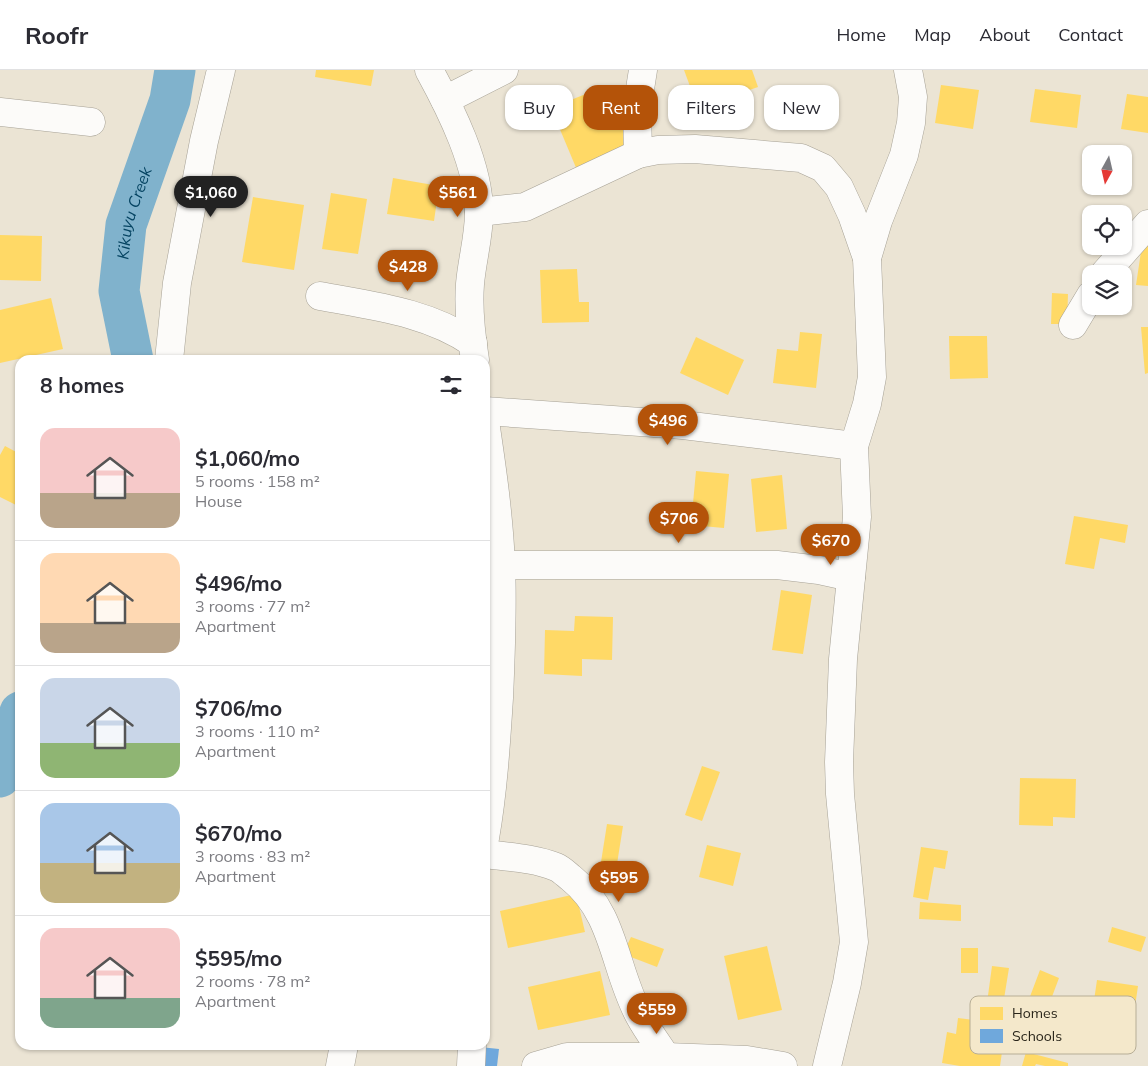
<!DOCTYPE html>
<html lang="en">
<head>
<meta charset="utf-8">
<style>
	:root { --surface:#fff; --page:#f7f7f7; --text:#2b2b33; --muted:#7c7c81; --line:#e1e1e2; --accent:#b45309 }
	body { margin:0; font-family:Mulish,sans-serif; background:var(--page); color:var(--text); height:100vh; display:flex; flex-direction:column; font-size:19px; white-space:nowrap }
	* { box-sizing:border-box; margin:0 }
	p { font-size:16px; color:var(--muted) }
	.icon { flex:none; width:28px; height:28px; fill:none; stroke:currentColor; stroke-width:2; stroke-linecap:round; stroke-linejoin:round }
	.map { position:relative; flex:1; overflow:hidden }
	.drawer { position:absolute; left:15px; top:285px; width:475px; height:695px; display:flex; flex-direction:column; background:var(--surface); border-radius:15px; box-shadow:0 1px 4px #0004 }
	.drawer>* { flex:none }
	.hud { position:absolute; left:505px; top:15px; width:475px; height:45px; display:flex; gap:10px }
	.needle { width:32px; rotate:188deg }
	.buttons { position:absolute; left:1082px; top:75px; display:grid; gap:10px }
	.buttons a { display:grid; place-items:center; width:50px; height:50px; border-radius:10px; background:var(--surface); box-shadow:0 1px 4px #0004; font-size:25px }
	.price { position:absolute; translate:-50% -42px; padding:0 11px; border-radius:18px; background:var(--accent); color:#fff; font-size:16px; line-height:32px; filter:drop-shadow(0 1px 2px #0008) }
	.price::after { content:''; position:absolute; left:50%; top:30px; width:15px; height:11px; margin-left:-8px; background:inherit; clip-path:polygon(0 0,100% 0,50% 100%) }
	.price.current { background:#222; color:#fff }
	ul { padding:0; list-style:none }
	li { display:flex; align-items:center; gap:15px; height:125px; padding:0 25px }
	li+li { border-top:1px solid var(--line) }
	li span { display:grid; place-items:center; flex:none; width:140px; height:100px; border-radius:15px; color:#555 }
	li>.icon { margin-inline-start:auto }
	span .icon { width:60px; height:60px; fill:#fffc; stroke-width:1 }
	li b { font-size:21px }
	h2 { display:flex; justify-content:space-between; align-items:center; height:60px; padding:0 25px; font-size:21px }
	.tag { padding:0 18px; border-radius:15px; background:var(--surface); box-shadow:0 1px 4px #0004; font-size:18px; line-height:45px }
	.tag.current { background:var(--accent); color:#fff }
	header { display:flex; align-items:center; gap:30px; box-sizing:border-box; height:70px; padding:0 25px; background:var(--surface); border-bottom:1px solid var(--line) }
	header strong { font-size:24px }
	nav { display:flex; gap:28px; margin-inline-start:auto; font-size:18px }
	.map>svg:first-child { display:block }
	.homes { fill:#ffd966 }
	.schools { fill:#6fa8dc }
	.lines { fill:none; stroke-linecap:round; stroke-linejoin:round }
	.river { stroke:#80b2cc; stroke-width:41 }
	.minor-casing { stroke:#a6a195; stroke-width:29 }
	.minor { stroke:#fcfbf9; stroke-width:28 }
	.labels { text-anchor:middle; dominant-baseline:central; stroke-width:5; stroke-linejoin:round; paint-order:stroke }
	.water-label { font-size:16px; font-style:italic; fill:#054462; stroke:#f4e8cb }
	.key { fill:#f4e8cb; stroke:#b7ae96; stroke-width:1 }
	.key-label { font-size:14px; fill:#29251a }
</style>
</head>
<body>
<header>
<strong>Roofr</strong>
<nav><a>Home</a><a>Map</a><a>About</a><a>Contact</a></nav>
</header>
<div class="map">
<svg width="1148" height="996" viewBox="0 0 1148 996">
	<rect width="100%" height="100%" fill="#ebe4d4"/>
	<g class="homes">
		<polygon points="316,0 374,0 371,16 315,7"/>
		<polygon points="684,0 752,0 758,17 698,38"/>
		<polygon points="608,15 633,77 577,100 551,38"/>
		<polygon points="941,15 979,20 973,59 935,53"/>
		<polygon points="1035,19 1081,25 1077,58 1030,52"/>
		<polygon points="1127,24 1148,27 1148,63 1121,59"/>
		<polygon points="393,108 439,116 434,151 387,144"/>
		<polygon points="331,123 367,129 358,184 322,179"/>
		<polygon points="253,127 304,135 294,200 242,192"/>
		<polygon points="0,165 42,166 41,211 0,210"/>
		<polygon points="1142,175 1148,176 1148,216 1136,215"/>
		<polygon points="577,199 579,232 589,232 589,252 542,253 540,200"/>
		<polygon points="1052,223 1068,224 1067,254 1051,254"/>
		<polygon points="51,228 63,279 0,293 0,240"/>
		<polygon points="1141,257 1148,257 1148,303 1145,304"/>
		<polygon points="800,262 822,264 816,318 773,313 777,279 798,281"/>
		<polygon points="949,266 987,266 988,308 950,309"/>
		<polygon points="696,267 744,290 728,325 680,303"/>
		<polygon points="5,376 20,384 20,437 0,427 0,385"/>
		<polygon points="696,401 729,404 724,458 691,455"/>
		<polygon points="782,405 787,459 756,462 751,409"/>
		<polygon points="1074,446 1128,455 1125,473 1100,468 1094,499 1065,494"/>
		<polygon points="781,520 812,525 803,584 772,580"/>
		<polygon points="575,546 613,547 612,590 582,589 582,606 544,604 545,560 574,561"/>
		<polygon points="702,696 720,702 702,751 685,745"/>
		<polygon points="1020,708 1076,709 1075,748 1053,747 1053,756 1019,755"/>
		<polygon points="607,754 623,756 617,794 601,792"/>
		<polygon points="707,775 741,783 733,816 699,807"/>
		<polygon points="921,777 948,781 945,799 934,797 928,830 913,827"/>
		<polygon points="576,824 585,862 508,878 500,841"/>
		<polygon points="920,832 961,835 961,851 919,849"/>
		<polygon points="1112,857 1146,867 1141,882 1108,872"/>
		<polygon points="631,867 664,879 657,897 623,884"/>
		<polygon points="767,876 782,940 738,950 724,886"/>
		<rect x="961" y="878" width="17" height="25"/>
		<polygon points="992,896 1009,898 1003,935 987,933"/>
		<polygon points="1040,900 1059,908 1047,940 1089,956 1081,976 1020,953"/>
		<polygon points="600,901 610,945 538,960 528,917"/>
		<polygon points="1097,910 1138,916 1131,964 1090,958"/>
		<polygon points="958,948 1006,954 1000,996 960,996 942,993 947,962 956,964"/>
		<polygon points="1026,982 1068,993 1068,996 1045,996 1036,994 1035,996 1022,996"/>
	</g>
	<polygon class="schools" points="480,977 499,979 497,996 478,996"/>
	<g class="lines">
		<g class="river">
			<path id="s1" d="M133,290L119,221L126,155L170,30L175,0"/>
			<polyline points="0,707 20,642"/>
		</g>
		<g class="minor-casing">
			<g id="minor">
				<path d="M429,0C451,40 479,96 479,142C479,167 472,190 470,214C468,239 471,265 475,290"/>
				<polyline points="445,30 504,0"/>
				<polyline points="0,42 91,52"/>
				<polyline points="638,84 637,38 643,0"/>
				<polyline points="479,142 525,137 638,84 658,80 695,79 801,88 823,98 839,117 852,145 867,188"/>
				<polyline points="1104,204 1148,154"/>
				<path d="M320,226C373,236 428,242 473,273"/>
				<polyline points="1073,255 1091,225"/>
				<polyline points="169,290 177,213 204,71 221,0"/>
				<polyline points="485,341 683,355 854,376"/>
				<path d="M485,351C492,398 499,446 501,495C503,539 501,583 499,628C496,675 493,722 485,768"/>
				<polyline points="501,495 777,495 819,500 851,507"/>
				<path d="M485,784C508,787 534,788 556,797C561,799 566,804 571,808C615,843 614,899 639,945C647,960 657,973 666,987"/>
				<polyline points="340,996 344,975"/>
				<polyline points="471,996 472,975"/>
				<polyline points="536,996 567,987 666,987 747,990 783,996"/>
				<polyline points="827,996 847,913 854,872 840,724 839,692 843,589 857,447 854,376 867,334 872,307 867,188 878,151 904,85 911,53 913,27 908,0"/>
			</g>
		</g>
		<use href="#minor" class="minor"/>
	</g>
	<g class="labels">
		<g class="water-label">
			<text stroke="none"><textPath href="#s1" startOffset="150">Kikuyu Creek</textPath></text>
		</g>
	</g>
	<rect x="970" y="926" width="166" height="58" rx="8" class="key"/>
	<rect x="980" y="937" width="23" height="13" fill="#ffd966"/>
	<rect x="980" y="959" width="23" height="14" fill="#6fa8dc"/>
	<g class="key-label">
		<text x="1012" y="948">Homes</text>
		<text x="1012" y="971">Schools</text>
	</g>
</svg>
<div class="buttons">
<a><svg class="needle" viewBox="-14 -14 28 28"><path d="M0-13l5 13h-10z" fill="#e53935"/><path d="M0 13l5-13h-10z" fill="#7c7c81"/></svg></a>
<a><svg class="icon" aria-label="locate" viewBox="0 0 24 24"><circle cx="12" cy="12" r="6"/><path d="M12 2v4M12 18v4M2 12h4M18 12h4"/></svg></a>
<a><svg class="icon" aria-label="layers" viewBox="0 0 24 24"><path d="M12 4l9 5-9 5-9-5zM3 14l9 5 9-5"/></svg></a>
</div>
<b class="price current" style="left:211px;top:148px">$1,060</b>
<b class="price" style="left:458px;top:148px">$561</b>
<b class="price" style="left:408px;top:222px">$428</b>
<b class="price" style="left:668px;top:376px">$496</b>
<b class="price" style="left:679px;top:474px">$706</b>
<b class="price" style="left:831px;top:496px">$670</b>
<b class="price" style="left:619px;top:833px">$595</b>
<b class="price" style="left:657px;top:965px">$559</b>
<div class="hud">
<a class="tag">Buy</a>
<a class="tag current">Rent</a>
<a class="tag">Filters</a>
<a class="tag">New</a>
</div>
<section class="drawer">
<h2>8 homes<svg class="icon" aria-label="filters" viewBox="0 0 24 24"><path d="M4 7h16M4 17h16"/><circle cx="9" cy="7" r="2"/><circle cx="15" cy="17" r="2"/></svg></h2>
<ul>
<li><span style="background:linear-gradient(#f6c9c9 65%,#b9a48a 0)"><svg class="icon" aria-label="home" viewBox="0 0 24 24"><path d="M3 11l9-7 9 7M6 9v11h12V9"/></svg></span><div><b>$1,060/mo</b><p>5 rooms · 158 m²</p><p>House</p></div></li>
<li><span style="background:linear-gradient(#ffd9b3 70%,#b9a48a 0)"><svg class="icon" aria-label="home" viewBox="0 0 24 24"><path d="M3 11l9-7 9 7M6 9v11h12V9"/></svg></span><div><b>$496/mo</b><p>3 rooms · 77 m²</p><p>Apartment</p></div></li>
<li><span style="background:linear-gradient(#c9d6e8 65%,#8fb573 0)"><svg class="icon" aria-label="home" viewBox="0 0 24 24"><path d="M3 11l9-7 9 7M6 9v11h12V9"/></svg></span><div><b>$706/mo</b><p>3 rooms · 110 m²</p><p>Apartment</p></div></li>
<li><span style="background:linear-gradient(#a9c7e8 60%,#c2b280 0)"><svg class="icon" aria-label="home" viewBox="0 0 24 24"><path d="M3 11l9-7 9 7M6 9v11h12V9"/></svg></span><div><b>$670/mo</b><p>3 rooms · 83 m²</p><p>Apartment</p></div></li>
<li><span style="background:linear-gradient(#f6c9c9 70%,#7fa58c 0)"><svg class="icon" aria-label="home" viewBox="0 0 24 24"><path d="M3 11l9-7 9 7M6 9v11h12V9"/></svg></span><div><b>$595/mo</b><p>2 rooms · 78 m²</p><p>Apartment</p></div></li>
</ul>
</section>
</div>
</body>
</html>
